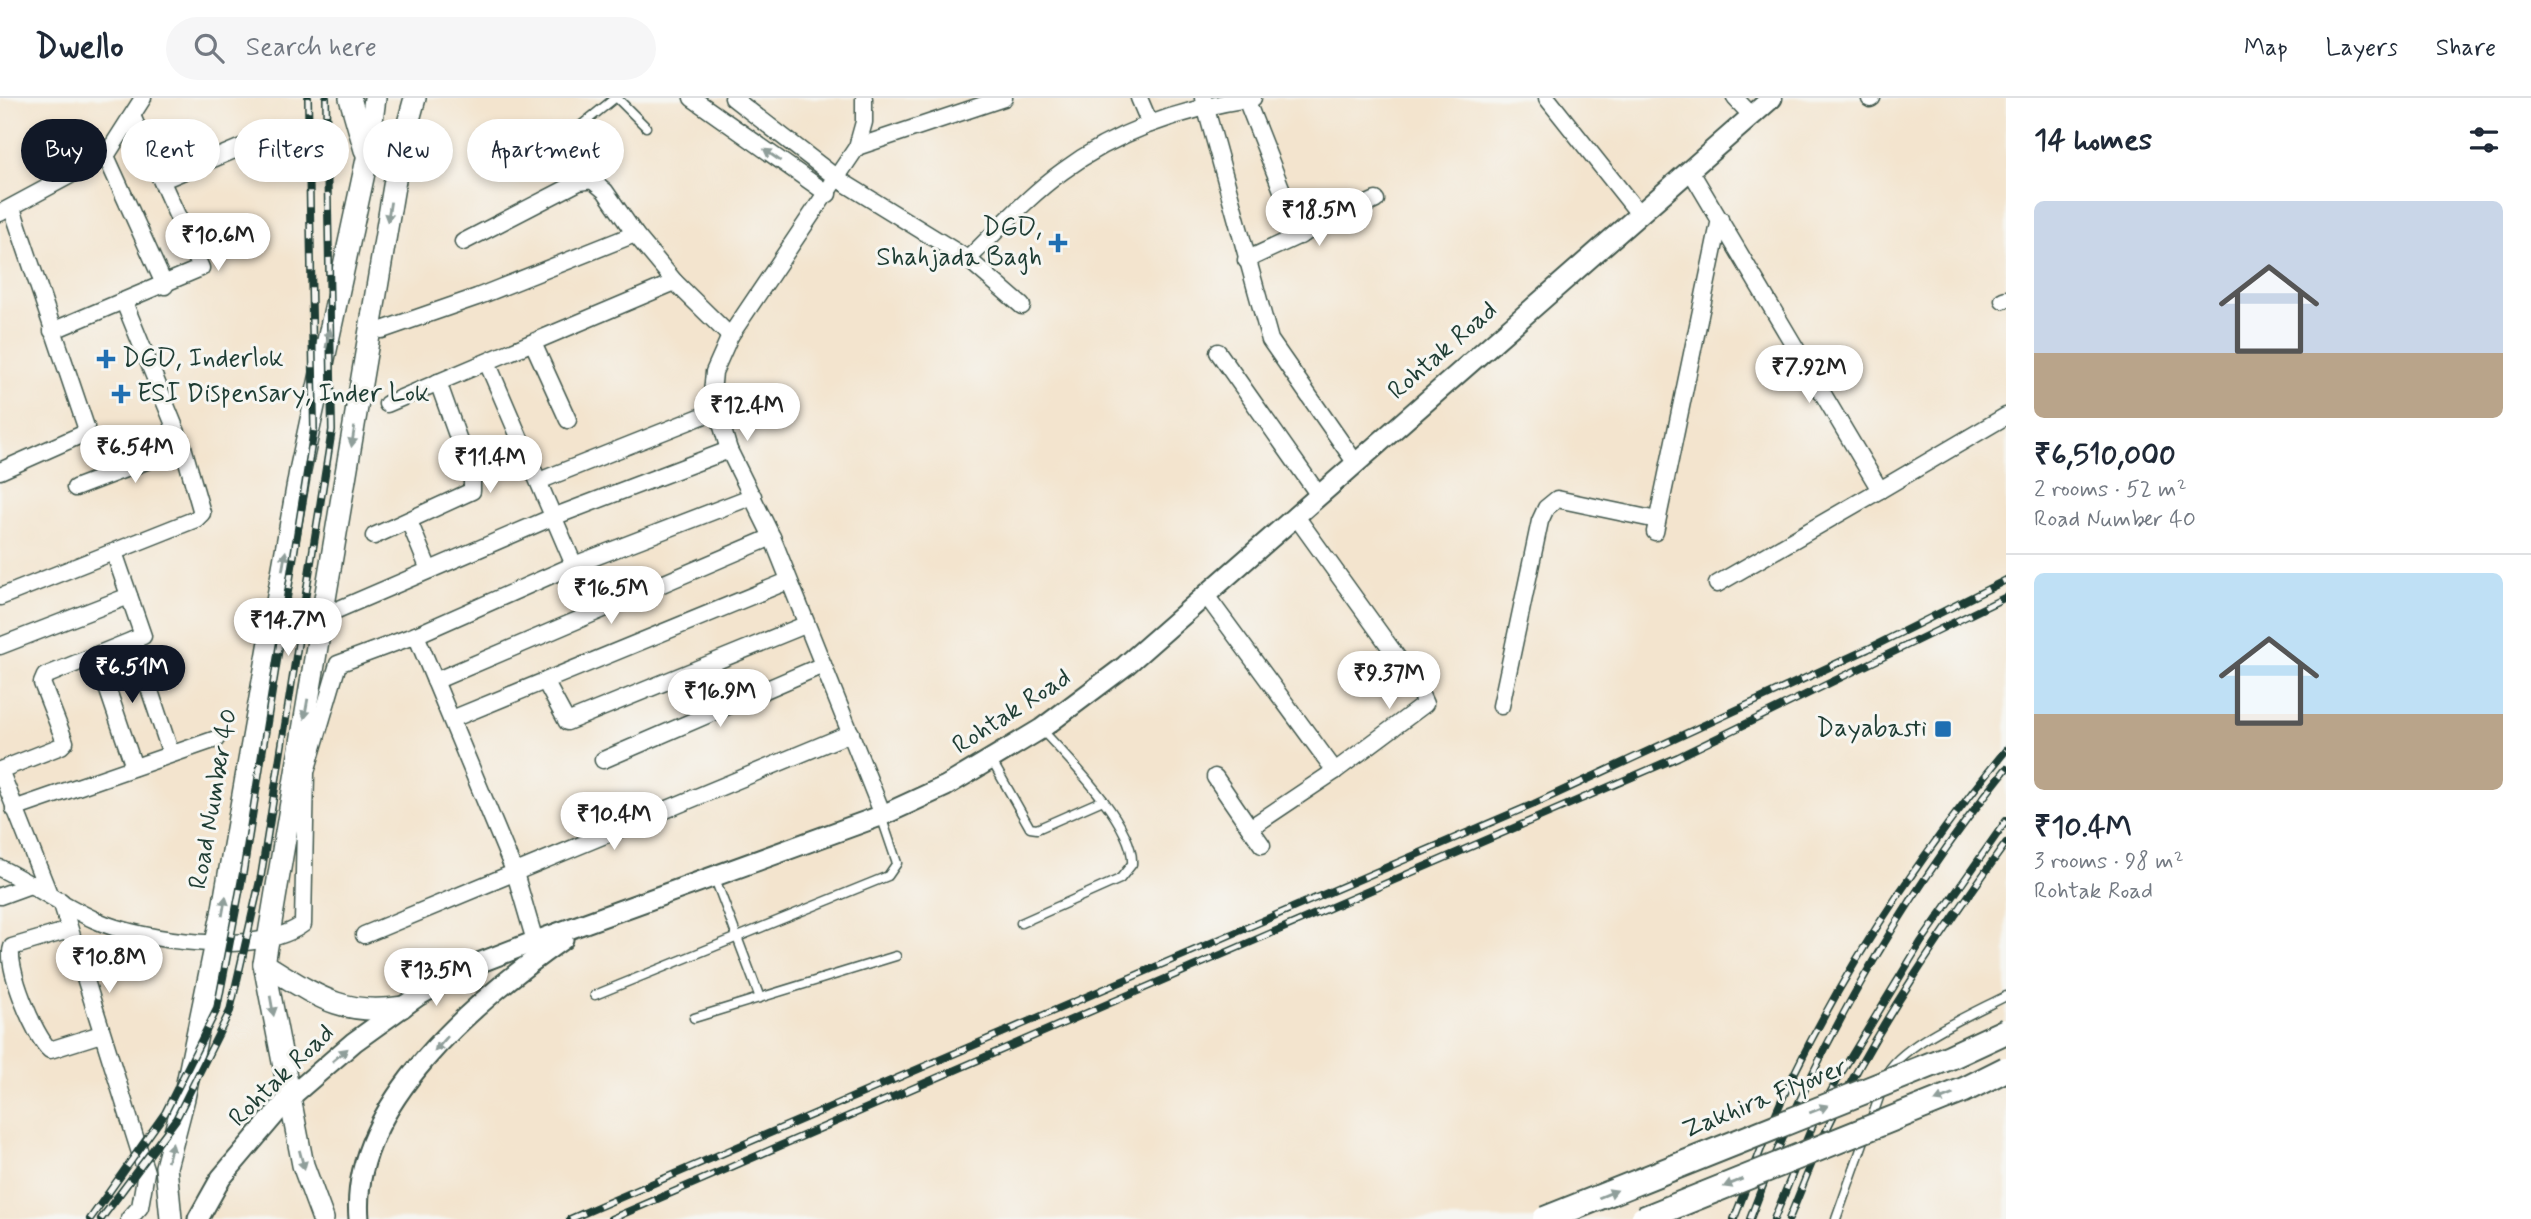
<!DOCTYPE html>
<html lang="en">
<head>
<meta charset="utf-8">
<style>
	:root { --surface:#fff; --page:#f6f6f7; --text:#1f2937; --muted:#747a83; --line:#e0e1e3; --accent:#111827 }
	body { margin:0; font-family:Mynerve,sans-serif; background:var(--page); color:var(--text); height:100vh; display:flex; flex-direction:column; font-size:26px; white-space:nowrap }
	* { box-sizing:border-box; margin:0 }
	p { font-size:23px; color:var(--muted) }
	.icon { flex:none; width:38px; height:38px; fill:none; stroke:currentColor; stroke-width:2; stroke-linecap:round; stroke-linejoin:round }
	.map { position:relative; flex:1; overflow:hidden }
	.drawer { display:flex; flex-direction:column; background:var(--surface); width:525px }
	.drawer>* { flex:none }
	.banner { position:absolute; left:21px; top:21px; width:665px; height:63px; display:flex; gap:14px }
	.price { position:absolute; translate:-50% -60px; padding:0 16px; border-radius:24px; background:#fff; color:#222; font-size:23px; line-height:46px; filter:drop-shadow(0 2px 4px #0008) }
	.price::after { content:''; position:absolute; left:50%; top:42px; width:21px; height:16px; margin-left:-10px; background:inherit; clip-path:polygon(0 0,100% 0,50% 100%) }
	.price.current { background:var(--accent); color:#fff }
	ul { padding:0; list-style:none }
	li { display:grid; align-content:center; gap:14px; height:371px; padding:0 28px }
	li+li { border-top:2px solid var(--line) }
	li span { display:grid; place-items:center; height:217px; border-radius:10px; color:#555 }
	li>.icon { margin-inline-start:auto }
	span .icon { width:126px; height:126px; fill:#fffc; stroke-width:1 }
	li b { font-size:30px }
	h2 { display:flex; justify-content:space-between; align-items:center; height:84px; padding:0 28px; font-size:30px }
	.pill { padding:0 24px; border-radius:32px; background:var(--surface); box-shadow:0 4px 10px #0003; font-size:24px; line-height:63px }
	.pill.current { background:var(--accent); color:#fff }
	header { display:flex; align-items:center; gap:42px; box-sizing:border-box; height:98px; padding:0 35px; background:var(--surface); border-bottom:2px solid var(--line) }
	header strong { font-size:33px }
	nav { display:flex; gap:38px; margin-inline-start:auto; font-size:24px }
	.search { width:490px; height:63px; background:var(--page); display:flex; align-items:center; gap:18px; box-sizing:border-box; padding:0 24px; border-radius:38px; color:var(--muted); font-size:26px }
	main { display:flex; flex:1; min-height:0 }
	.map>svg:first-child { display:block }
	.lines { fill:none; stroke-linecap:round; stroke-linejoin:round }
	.service-casing { stroke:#3f564b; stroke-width:11 }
	.minor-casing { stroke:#3f564b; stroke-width:19 }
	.tertiary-casing { stroke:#3f564b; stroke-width:23 }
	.secondary-casing { stroke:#3f564b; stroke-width:24 }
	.service { stroke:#fff; stroke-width:8 }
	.minor { stroke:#fff; stroke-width:16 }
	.tertiary { stroke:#fff; stroke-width:19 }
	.secondary { stroke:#fff; stroke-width:21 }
	.rail-casing { stroke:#1f3d34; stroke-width:8 }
	.rail { stroke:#f6f6f2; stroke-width:5; stroke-dasharray:16; stroke-linecap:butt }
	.primary-bridge-casing { stroke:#3f564b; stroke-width:28; stroke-linecap:butt }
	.primary-bridge { stroke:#fff; stroke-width:24 }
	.oneway { fill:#8f9e9a }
	.poi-dot { fill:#1f6fb2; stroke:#f6f6f2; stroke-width:2.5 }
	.labels { text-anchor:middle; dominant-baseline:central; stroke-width:6; stroke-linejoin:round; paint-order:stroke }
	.poi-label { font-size:26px; fill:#1f3d34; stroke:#f6f6f2; text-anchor:end }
	.street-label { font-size:26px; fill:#1f3d34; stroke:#f6f6f2 }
</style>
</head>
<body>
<header>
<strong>Dwello</strong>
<div class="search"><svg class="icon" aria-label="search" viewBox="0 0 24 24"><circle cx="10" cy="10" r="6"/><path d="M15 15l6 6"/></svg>Search here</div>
<nav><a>Map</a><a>Layers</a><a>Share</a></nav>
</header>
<main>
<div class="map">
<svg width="2006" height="1121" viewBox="0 0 2006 1121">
	<rect width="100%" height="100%" fill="#f6f6f2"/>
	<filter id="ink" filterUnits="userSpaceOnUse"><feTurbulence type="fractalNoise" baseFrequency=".0143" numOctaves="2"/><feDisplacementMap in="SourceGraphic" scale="14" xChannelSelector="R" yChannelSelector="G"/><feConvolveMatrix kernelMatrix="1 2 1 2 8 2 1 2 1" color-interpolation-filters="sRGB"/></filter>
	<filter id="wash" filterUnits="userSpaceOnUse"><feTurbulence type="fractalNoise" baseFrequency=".00686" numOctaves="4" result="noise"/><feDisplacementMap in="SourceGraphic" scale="28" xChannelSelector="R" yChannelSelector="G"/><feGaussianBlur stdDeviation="1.57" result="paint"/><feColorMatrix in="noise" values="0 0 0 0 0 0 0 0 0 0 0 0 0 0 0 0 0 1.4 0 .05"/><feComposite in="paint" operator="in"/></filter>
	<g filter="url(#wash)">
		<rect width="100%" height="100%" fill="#f3e4ce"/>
	</g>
	<g filter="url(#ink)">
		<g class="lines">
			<g class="service-casing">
				<g id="service">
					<polyline points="617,0 646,29"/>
					<polyline points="539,61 615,0"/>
					<polyline points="992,663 1030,730 1037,731 1103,702"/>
					<polyline points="714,778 760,900"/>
					<path d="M1021,825L1120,781L1132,766C1135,727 1067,659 1041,631"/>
					<polyline points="595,897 888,778 897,765 881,718"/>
					<polyline points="694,920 896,858"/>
					<path d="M1886,978C1897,948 1976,914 2006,898"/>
					<polyline points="1870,1025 1882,991"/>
					<polyline points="1836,1121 1866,1037"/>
				</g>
			</g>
			<g class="minor-casing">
				<g id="minor">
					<polyline points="692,0 828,96"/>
					<polyline points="733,0 838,81 968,161 1022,208"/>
					<polyline points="864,0 864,24 857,49 730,238 714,274 712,295 729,352 772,439 883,717"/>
					<polyline points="1139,0 1150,26"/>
					<polyline points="1203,0 1270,242 1355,364"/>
					<polyline points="1547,0 1640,117"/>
					<polyline points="1735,0 1752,18"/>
					<polyline points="1246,1 1300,138"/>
					<polyline points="1870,1 1872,0"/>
					<polyline points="857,49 1004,0"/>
					<polyline points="106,58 165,188"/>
					<polyline points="1690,72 1880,392 1717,486"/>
					<polyline points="163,82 270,37"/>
					<polyline points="0,115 106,58 143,0"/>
					<polyline points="463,144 579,84 592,82 605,93 635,136"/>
					<path d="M968,161C999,131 1028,98 1063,73C1118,32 1186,10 1253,0"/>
					<polyline points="1246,162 1376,102"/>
					<polyline points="2003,202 2006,201"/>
					<polyline points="382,232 477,199 635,136 675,184 730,238"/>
					<polyline points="52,233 201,170 133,20"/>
					<polyline points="533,245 568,322"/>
					<polyline points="1218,254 1318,396"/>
					<polyline points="487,264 574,467"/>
					<polyline points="387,306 675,184"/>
					<polyline points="0,373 83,336 86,329 12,110"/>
					<polyline points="539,383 715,313"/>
					<polyline points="75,390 183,349"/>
					<polyline points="1880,392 2006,318"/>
					<polyline points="409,423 429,472"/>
					<polyline points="1655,434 1720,121"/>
					<polyline points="374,438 472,393 472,379 438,284"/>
					<polyline points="1205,496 1335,673"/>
					<polyline points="0,499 196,421 202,415 183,349 124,204"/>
					<polyline points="323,518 553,419 729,352"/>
					<polyline points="416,537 515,775 535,843"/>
					<polyline points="133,542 171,656"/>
					<polyline points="0,548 129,498"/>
					<polyline points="96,557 134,669"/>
					<polyline points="435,583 772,439"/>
					<polyline points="546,585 567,624 805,527"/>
					<polyline points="1501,608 1540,423 1546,410 1557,401 1657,422"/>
					<polyline points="452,621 788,483"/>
					<polyline points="603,662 823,567"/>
					<polyline points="1215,679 1250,730"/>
					<polyline points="14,711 216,641"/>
					<polyline points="1262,747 1250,730 1335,673 1425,606 1415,584 1295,417"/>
					<path d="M0,770C32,786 62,807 95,822C143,844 259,859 303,826L306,674L338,566L416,537L574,467L753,398"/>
					<polyline points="49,796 0,672 61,648 65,644 42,585 45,578 143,538 114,454"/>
					<polyline points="0,798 33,786"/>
					<polyline points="61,803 146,1074 140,1109 129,1121"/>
					<path d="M69,832L12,849C5,867 35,940 50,952L101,936"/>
					<polyline points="364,837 851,635"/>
				</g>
			</g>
			<g class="tertiary-casing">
				<g id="tertiary">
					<polyline points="198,1121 221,1080 288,1001 354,944 418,898 476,866 533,844 883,717 946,688 1041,631 1125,568 1772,0"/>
					<path d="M359,1121C349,1007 479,900 563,841"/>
				</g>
			</g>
			<g class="secondary-casing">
				<g id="secondary">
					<polyline points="350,0 365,52"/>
					<path d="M264,866C314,896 342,919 402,909"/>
					<polyline points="171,1121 166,1069 184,1000 222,816 300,373 367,61 375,0"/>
					<polyline points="323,1121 303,1067 264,866 399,58 415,0"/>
				</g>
			</g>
			<use href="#service" class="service"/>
			<use href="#minor" class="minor"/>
			<use href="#tertiary" class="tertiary"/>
			<use href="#secondary" class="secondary"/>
			<g class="rail-casing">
				<g id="rail">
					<polyline points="90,1121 165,1015 217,911 243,775 314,331 308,0"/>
					<polyline points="101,1121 176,1021 230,913 261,778 332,332 326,0"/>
					<polyline points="570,1121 1534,706 1868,551 2006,482"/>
					<polyline points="611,1121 1678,659 2006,499"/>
					<path d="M1734,1121C1753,1073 1770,1024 1793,978C1850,861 1924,752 2006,652"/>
					<path d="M1750,1121C1810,960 1898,805 2006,671"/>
					<polyline points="1774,1121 1814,1024 1840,977 1921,844 2006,723"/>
					<path d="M1789,1121C1802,1090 1814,1057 1829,1027C1877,928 1942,834 2006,745"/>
				</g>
			</g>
			<use href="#rail" class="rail"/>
			<g class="primary-bridge-casing">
				<g id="primary-bridge">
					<polyline points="1545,1121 1950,959 2006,933"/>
					<polyline points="1643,1121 1964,992 2006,971"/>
				</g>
			</g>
			<use href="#primary-bridge" class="primary-bridge"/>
		</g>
		<defs><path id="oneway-solid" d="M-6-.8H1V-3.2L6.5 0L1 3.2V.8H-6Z" transform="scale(1.75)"/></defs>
		<g class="oneway">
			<use href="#oneway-solid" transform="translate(772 57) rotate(-145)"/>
			<use href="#oneway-solid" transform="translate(389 114) rotate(99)"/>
			<use href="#oneway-solid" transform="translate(328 240) rotate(-78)"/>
			<use href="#oneway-solid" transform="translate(353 339) rotate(99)"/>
			<use href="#oneway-solid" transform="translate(284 463) rotate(-80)"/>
			<use href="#oneway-solid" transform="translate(306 611) rotate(100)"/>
			<use href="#oneway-solid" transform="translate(224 808) rotate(-80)"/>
			<use href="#oneway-solid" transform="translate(272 908) rotate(80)"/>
			<use href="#oneway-solid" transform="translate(441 946) rotate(131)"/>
			<use href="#oneway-solid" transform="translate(340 957) rotate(-40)"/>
			<use href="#oneway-solid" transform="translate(1944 1000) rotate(158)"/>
			<use href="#oneway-solid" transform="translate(1819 1011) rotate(-22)"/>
			<use href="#oneway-solid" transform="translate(170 1054) rotate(-75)"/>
			<use href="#oneway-solid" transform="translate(302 1062) rotate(75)"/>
			<use href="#oneway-solid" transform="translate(1733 1085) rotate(158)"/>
			<use href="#oneway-solid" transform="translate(1608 1096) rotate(-22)"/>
		</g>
	</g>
	<g class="poi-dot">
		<path d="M1054.5 134.5h7v7h7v7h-7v7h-7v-7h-7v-7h7z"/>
		<path d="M102.5 250.5h7v7h7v7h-7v7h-7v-7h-7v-7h7z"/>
		<path d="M117.5 285.5h7v7h7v7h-7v7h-7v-7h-7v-7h7z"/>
		<rect x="1934" y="622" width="18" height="18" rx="3.5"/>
	</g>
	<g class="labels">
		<g class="poi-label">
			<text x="1042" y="130">DGD,<tspan x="1042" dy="30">Shahjada Bagh</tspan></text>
			<text x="122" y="261" text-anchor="start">DGD, Inderlok</text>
			<text x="137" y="296" text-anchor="start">ESI Dispensary, Inder Lok</text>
			<text x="1927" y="631">Dayabasti</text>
		</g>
		<g class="street-label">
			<text transform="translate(1443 253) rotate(-41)">Rohtak Road</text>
			<text transform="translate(1012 614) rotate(-33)">Rohtak Road</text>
			<text transform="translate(214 701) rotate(-80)">Road Number 40</text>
			<text transform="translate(282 978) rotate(-44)">Rohtak Road</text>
			<text transform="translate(1765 1001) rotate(-22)">Zakhira Flyover</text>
		</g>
	</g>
</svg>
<b class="price" style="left:1319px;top:150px">₹18.5M</b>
<b class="price" style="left:218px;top:175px">₹10.6M</b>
<b class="price" style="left:1809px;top:307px">₹7.92M</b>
<b class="price" style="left:747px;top:345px">₹12.4M</b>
<b class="price" style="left:135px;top:387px">₹6.54M</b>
<b class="price" style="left:490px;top:397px">₹11.4M</b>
<b class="price" style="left:611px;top:528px">₹16.5M</b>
<b class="price" style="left:288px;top:560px">₹14.7M</b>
<b class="price current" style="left:132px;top:607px">₹6.51M</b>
<b class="price" style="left:1389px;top:613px">₹9.37M</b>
<b class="price" style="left:720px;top:631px">₹16.9M</b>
<b class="price" style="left:614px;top:754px">₹10.4M</b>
<b class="price" style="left:109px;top:897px">₹10.8M</b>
<b class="price" style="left:436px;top:910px">₹13.5M</b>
<div class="banner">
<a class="pill current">Buy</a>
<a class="pill">Rent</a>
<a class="pill">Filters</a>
<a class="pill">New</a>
<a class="pill">Apartment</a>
</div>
</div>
<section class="drawer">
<h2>14 homes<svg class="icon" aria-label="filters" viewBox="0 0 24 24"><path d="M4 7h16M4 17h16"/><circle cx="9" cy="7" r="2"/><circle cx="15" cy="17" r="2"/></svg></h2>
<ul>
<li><span style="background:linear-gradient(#c9d6e8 70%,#b9a48a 0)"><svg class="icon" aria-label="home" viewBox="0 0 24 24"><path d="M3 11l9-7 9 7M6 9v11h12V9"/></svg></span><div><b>₹6,510,000</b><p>2 rooms · 52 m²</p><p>Road Number 40</p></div></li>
<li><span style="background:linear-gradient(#bfe0f5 65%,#b9a48a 0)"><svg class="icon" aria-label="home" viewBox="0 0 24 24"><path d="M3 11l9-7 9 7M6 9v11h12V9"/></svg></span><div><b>₹10.4M</b><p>3 rooms · 98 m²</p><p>Rohtak Road</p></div></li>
</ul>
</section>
</main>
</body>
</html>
